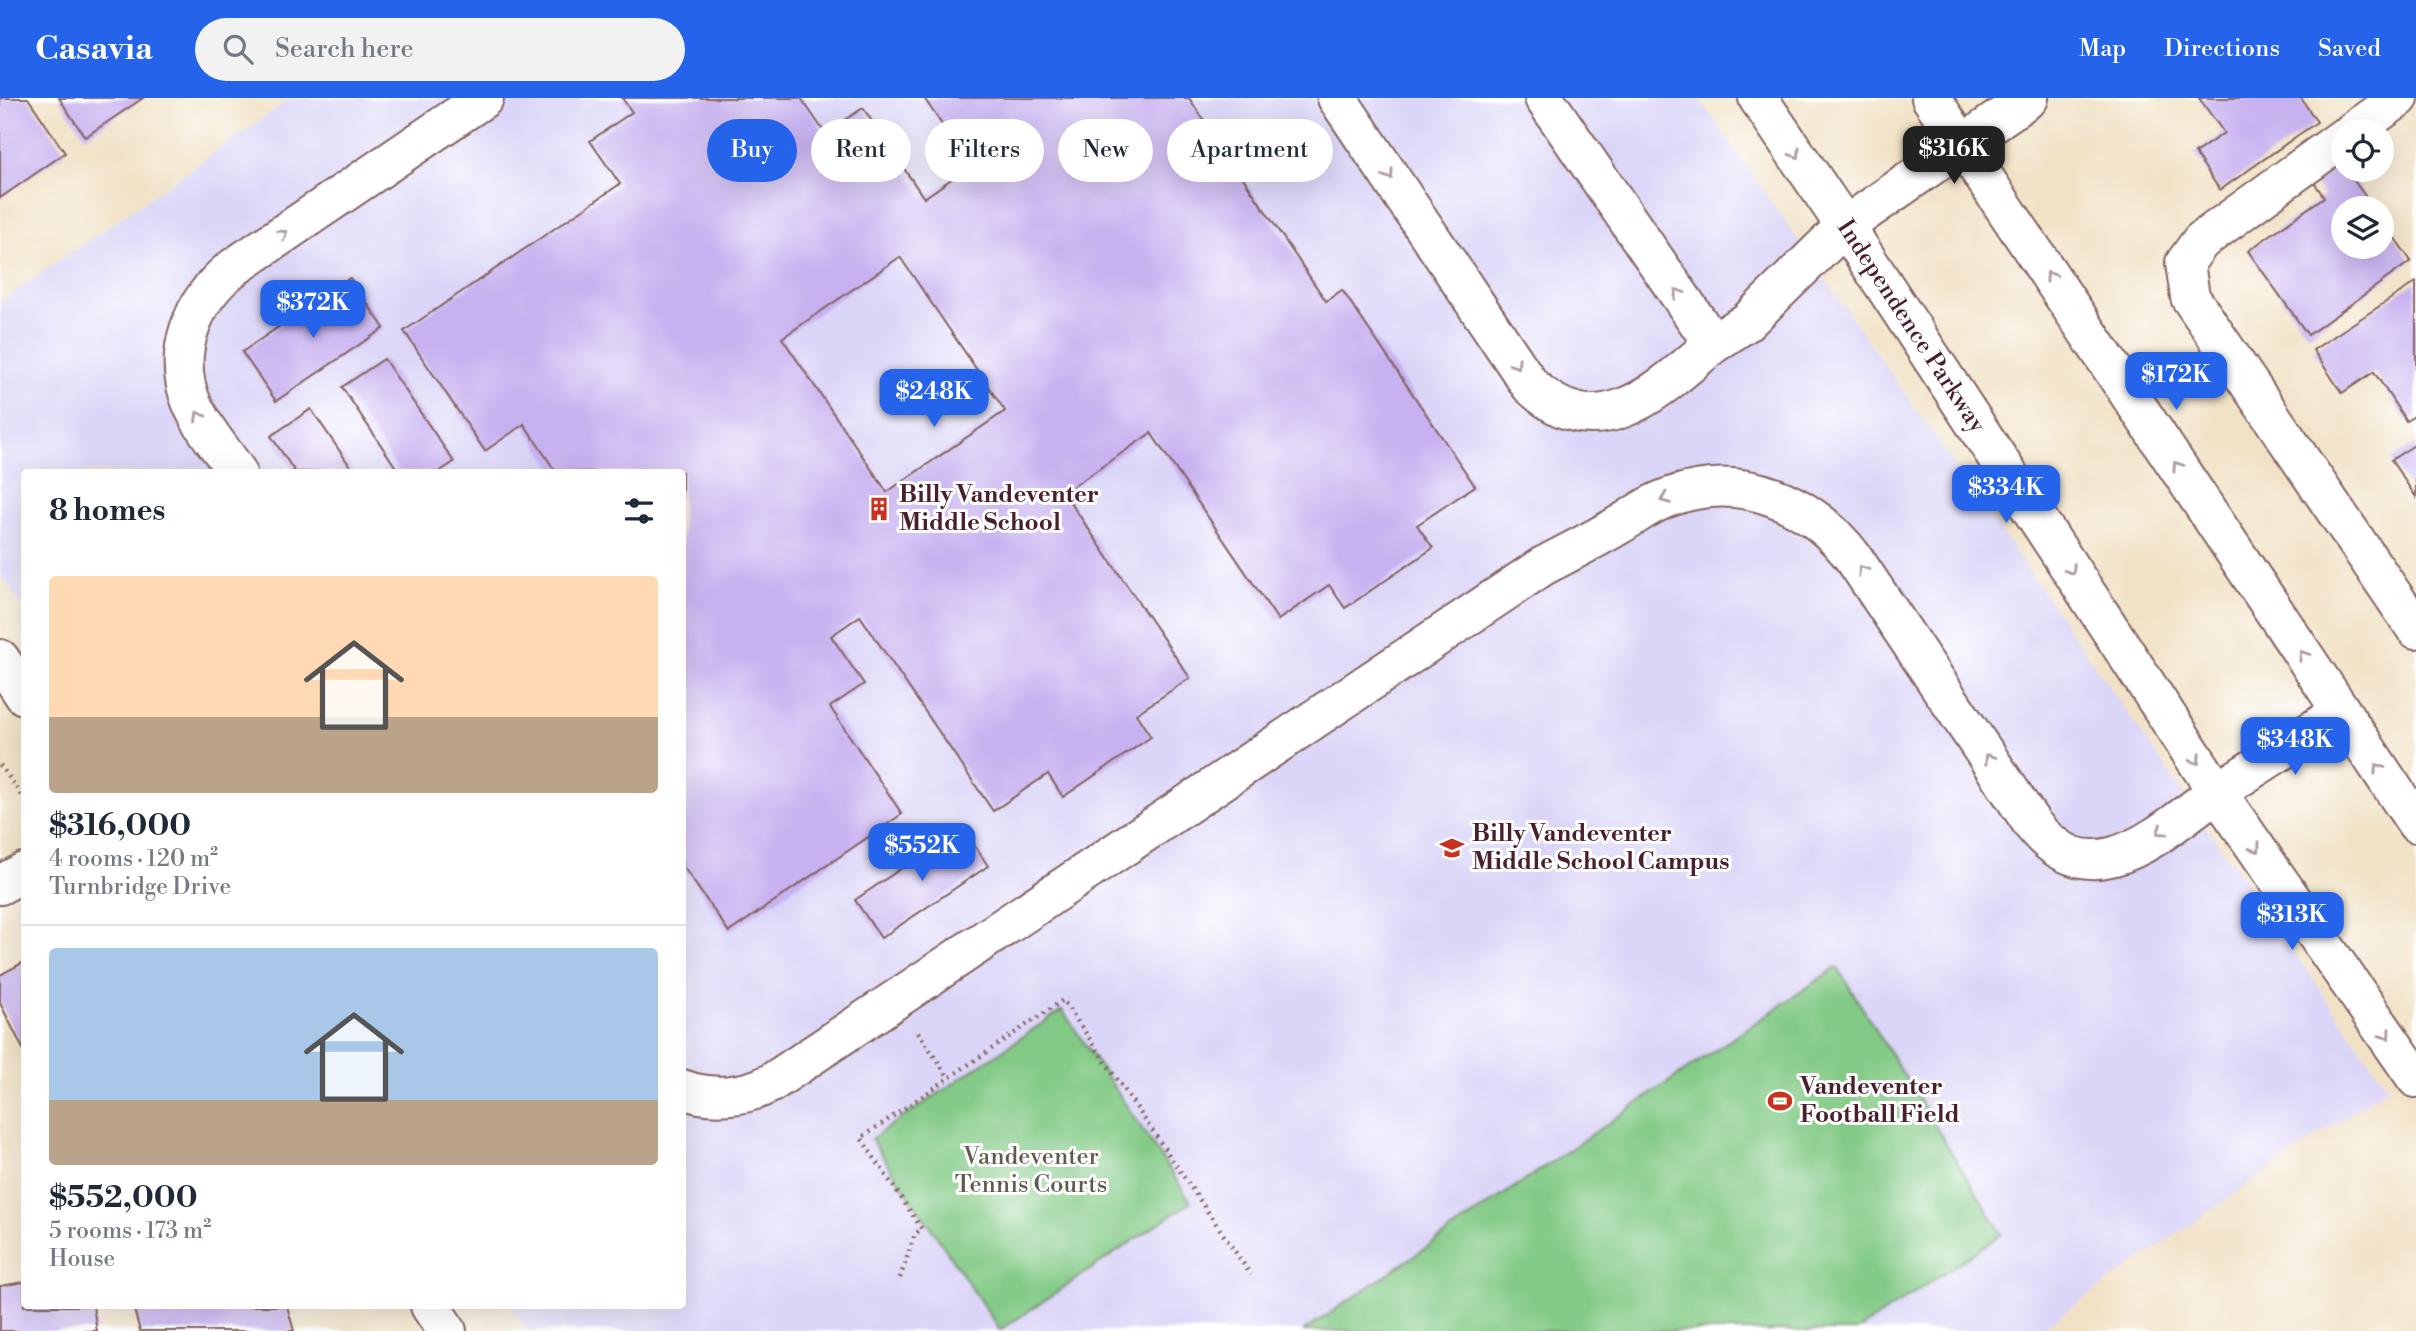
<!DOCTYPE html>
<html lang="en">
<head>
<meta charset="utf-8">
<style>
	:root { --surface:#fff; --page:#f2f2f3; --text:#1f2937; --muted:#747a83; --line:#e0e1e3; --accent:#2563eb }
	body { margin:0; font-family:"Libre Bodoni",serif; background:var(--page); color:var(--text); height:100vh; display:flex; flex-direction:column; font-size:26px; white-space:nowrap }
	* { box-sizing:border-box; margin:0 }
	p { font-size:23px; color:var(--muted) }
	.icon { flex:none; width:38px; height:38px; fill:none; stroke:currentColor; stroke-width:2; stroke-linecap:round; stroke-linejoin:round }
	.map { position:relative; flex:1; overflow:hidden }
	.side { position:absolute; left:21px; top:371px; width:665px; height:840px; display:flex; flex-direction:column; background:var(--surface); border-radius:7px; box-shadow:0 7px 28px #0002 }
	.side>* { flex:none }
	.top-card { position:absolute; left:707px; top:21px; width:665px; height:63px; display:flex; gap:14px }
	.controls { position:absolute; left:2331px; top:21px; display:grid; gap:14px }
	.controls a { display:grid; place-items:center; width:63px; height:63px; border-radius:50%; background:var(--surface); box-shadow:0 7px 28px #0002; font-size:35px }
	.price { position:absolute; translate:-50% -60px; padding:0 16px; border-radius:14px; background:var(--accent); color:#fff; font-size:23px; line-height:46px; filter:drop-shadow(0 2px 4px #0008) }
	.price::after { content:''; position:absolute; left:50%; top:42px; width:21px; height:16px; margin-left:-10px; background:inherit; clip-path:polygon(0 0,100% 0,50% 100%) }
	.price.selected { background:#222; color:#fff }
	ul { padding:0; list-style:none }
	li { display:grid; align-content:center; gap:14px; height:371px; padding:0 28px }
	li+li { border-top:2px solid var(--line) }
	li span { display:grid; place-items:center; height:217px; border-radius:7px; color:#555 }
	li>.icon { margin-inline-start:auto }
	span .icon { width:126px; height:126px; fill:#fffc; stroke-width:1 }
	li b { font-size:30px }
	h2 { display:flex; justify-content:space-between; align-items:center; height:84px; padding:0 28px; font-size:30px }
	.tag { padding:0 24px; border-radius:32px; background:var(--surface); box-shadow:0 7px 28px #0002; font-size:24px; line-height:63px }
	.tag.selected { background:var(--accent); color:#fff }
	header { display:flex; align-items:center; gap:42px; box-sizing:border-box; height:98px; padding:0 35px; background:var(--accent); color:#fff }
	header strong { font-size:33px }
	nav { display:flex; gap:38px; margin-inline-start:auto; font-size:24px }
	.search { width:490px; height:63px; background:var(--page); display:flex; align-items:center; gap:18px; box-sizing:border-box; padding:0 24px; border-radius:38px; color:var(--muted); font-size:26px }
	.map>svg:first-child { display:block }
	.built { fill:#dbd6f7 }
	.green { fill:#83ca86; stroke:#667458; stroke-width:2 }
	.building { fill:#c7b1f0; fill-rule:evenodd }
	.lines { fill:none; stroke-linecap:round; stroke-linejoin:round }
	.minor-casing { stroke:#846361; stroke-width:42 }
	.major-casing { stroke:#846361; stroke-width:42 }
	.path { stroke:#846361; stroke-width:4.5; stroke-dasharray:2 5; stroke-linecap:butt }
	.minor { stroke:#fff; stroke-width:38 }
	.major { stroke:#fff; stroke-width:38 }
	.oneway { stroke:#ae9aa0 }
	.labels { text-anchor:middle; dominant-baseline:central; stroke-width:6; stroke-linejoin:round; paint-order:stroke }
	.street-label { font-size:24px; fill:#4a1f2b; stroke:#fff }
	.poi-label { font-size:24px; font-weight:bold; fill:#4a1f2b; stroke:#fff; text-anchor:start }
	.park-label { font-size:24px; fill:#5e5b4b; stroke:#fff }
</style>
</head>
<body>
<header>
<strong>Casavia</strong>
<div class="search"><svg class="icon" aria-label="search" viewBox="0 0 24 24"><circle cx="10" cy="10" r="6"/><path d="M15 15l6 6"/></svg>Search here</div>
<nav><a>Map</a><a>Directions</a><a>Saved</a></nav>
</header>
<div class="map">
<svg width="2416" height="1233" viewBox="0 0 2416 1233">
	<rect width="100%" height="100%" fill="#fff"/>
	<filter id="ink" filterUnits="userSpaceOnUse"><feTurbulence type="fractalNoise" baseFrequency=".0143" numOctaves="2"/><feDisplacementMap in="SourceGraphic" scale="14" xChannelSelector="R" yChannelSelector="G"/><feConvolveMatrix kernelMatrix="1 2 1 2 8 2 1 2 1" color-interpolation-filters="sRGB"/></filter>
	<filter id="wash" filterUnits="userSpaceOnUse"><feTurbulence type="fractalNoise" baseFrequency=".00686" numOctaves="4" result="noise"/><feDisplacementMap in="SourceGraphic" scale="28" xChannelSelector="R" yChannelSelector="G"/><feGaussianBlur stdDeviation="1.57" result="paint"/><feColorMatrix in="noise" values="0 0 0 0 0 0 0 0 0 0 0 0 0 0 0 0 0 1.4 0 .05"/><feComposite in="paint" operator="in"/></filter>
	<g filter="url(#wash)">
		<rect width="100%" height="100%" fill="#f1e2c6"/>
		<polygon class="built" points="292,0 1699,0 2388,989 2038,1233 528,1233 510,1208 682,1208 682,374 24,374 24,510 0,475 0,204"/>
		<g class="green">
			<polygon points="1837,869 2002,1136 1857,1233 1304,1233"/>
			<polygon points="1062,912 1191,1104 1000,1232 871,1041"/>
		</g>
		<g id="blocks">
			<g class="building">
				<polygon points="0,0 28,0 65,55 0,100"/>
				<polygon points="59,0 143,0 85,39"/>
				<path d="M622,0H801L825,35L863,10L924,100L970,68L924,0H1189L1326,203L1342,192L1475,388L1417,427L1433,450L1345,510L1329,487L1278,522L1151,335L1064,395L1190,580L1136,616L1151,639L1063,699L1048,676L993,713L860,518L831,538L864,586L830,609L902,716L729,834L682,767V374H556L524,326L485,353L404,233L620,86L590,43L632,14ZM900,159L1005,313L887,394L782,240Z"/>
				<polygon points="2199,0 2301,0 2317,24 2220,92 2195,55 2224,35"/>
				<polygon points="2340,64 2343,72 2346,72 2374,110 2343,110 2343,149 2382,149 2382,122 2411,163 2308,237 2248,153 2324,99 2313,83"/>
				<polygon points="350,180 384,230 276,303 242,254"/>
				<polygon points="2416,184 2416,317 2406,323 2374,274 2342,295 2313,252"/>
				<polygon points="384,261 454,364 439,374 399,374 342,289"/>
				<polygon points="311,311 354,374 295,374 271,338"/>
				<polygon points="2416,346 2416,399 2391,362"/>
				<polygon points="962,729 988,768 881,840 855,802"/>
				<polygon points="24,864 24,953 0,905 0,877"/>
				<polygon points="24,1184 24,1208 93,1208 97,1233 0,1233 0,1188"/>
				<polygon points="133,1208 287,1208 294,1233 140,1233"/>
			</g>
		</g>
	</g>
	<g filter="url(#ink)">
		<use href="#blocks" fill-opacity="0" stroke="#846361" stroke-width="2"/>
		<g class="lines">
			<g class="minor-casing">
				<g id="minor">
					<path d="M1337,0L1530,287C1598,353 1659,292 1713,246L1544,0"/>
					<polyline points="2353,33 2399,0"/>
					<polyline points="2343,40 2201,143 2185,165 2190,199 2416,531"/>
					<polyline points="1713,246 1747,224 1845,128 2029,0"/>
					<path d="M237,374C222,352 203,331 192,306C171,256 192,202 233,170L484,0"/>
					<polyline points="0,561 24,597"/>
					<polyline points="0,787 24,774"/>
					<path d="M682,991C711,1002 745,999 771,985L1543,468C1568,455 1594,442 1619,427C1636,417 1651,405 1670,399C1742,373 1812,404 1855,462L2033,727C2093,803 2160,734 2217,694"/>
					<polyline points="430,1208 447,1233"/>
				</g>
			</g>
			<g class="major-casing">
				<g id="major">
					<path id="s1" d="M1758,0L1845,128L2217,694L2416,980"/>
					<polyline points="1931,0 2416,725"/>
					<polyline points="2217,694 2341,614"/>
				</g>
			</g>
			<g class="path">
				<polyline points="0,667 24,700"/>
				<polyline points="918,934 949,980"/>
				<polyline points="900,1180 915,1136 922,1131 861,1040 1063,902 1251,1177"/>
			</g>
			<use href="#minor" class="minor"/>
			<use href="#major" class="major"/>
		</g>
		<defs><path id="oneway-chevron" d="M-2-3.5L2.5 0L-2 3.5" fill="none" stroke-width="1.6" stroke-linecap="round" stroke-linejoin="round" transform="scale(1.75)"/></defs>
		<g class="oneway">
			<use href="#oneway-chevron" transform="translate(1796 56) rotate(56)"/>
			<use href="#oneway-chevron" transform="translate(1389 77) rotate(56)"/>
			<use href="#oneway-chevron" transform="translate(283 136) rotate(-34)"/>
			<use href="#oneway-chevron" transform="translate(2050 178) rotate(-124)"/>
			<use href="#oneway-chevron" transform="translate(1678 195) rotate(-124)"/>
			<use href="#oneway-chevron" transform="translate(1516 266) rotate(56)"/>
			<use href="#oneway-chevron" transform="translate(199 318) rotate(-120)"/>
			<use href="#oneway-chevron" transform="translate(2177 368) rotate(-124)"/>
			<use href="#oneway-chevron" transform="translate(1665 401) rotate(159)"/>
			<use href="#oneway-chevron" transform="translate(1862 472) rotate(-124)"/>
			<use href="#oneway-chevron" transform="translate(2071 472) rotate(57)"/>
			<use href="#oneway-chevron" transform="translate(2303 557) rotate(-124)"/>
			<use href="#oneway-chevron" transform="translate(1989 660) rotate(-124)"/>
			<use href="#oneway-chevron" transform="translate(2196 662) rotate(57)"/>
			<use href="#oneway-chevron" transform="translate(2378 670) rotate(-124)"/>
			<use href="#oneway-chevron" transform="translate(2161 733) rotate(146)"/>
			<use href="#oneway-chevron" transform="translate(2256 750) rotate(55)"/>
			<use href="#oneway-chevron" transform="translate(2386 937) rotate(55)"/>
		</g>
	</g>
	<defs>
		<g id="building-bare" transform="scale(1.89)"><path d="M-4-6H4V6H1V3H-1V6H-4ZM-2.5-4.3h1.7v1.8h-1.7ZM.8-4.3h1.7v1.8H.8ZM-2.5-1h1.7V.8h-1.7ZM.8-1h1.7V.8H.8Z" fill="#c8321e" stroke="#fff" stroke-width="2.5" paint-order="stroke"/></g>
		<g id="school-bare" transform="scale(1.89)"><path d="M0-5L7-2L0 1L-7-2ZM-4 1L0 2.5L4 1V4Q0 6-4 4Z" fill="#c8321e" stroke="#fff" stroke-width="2.5" paint-order="stroke"/></g>
		<g id="stadium-bare" transform="scale(1.89)"><path d="M0-5a6.5 5 0 1 0 0 10a6.5 5 0 1 0 0-10ZM-3.5-1.8h7v3.6h-7Z" fill="#c8321e" stroke="#fff" stroke-width="2.5" paint-order="stroke"/></g>
	</defs>
	<g fill-rule="evenodd">
		<use href="#building-bare" x="879" y="411"/>
		<use href="#school-bare" x="1452" y="750"/>
		<use href="#stadium-bare" x="1780" y="1003"/>
	</g>
	<g class="labels">
		<g class="street-label">
			<text stroke="none"><textPath href="#s1" startOffset="275">Independence Parkway</textPath></text>
		</g>
		<g class="poi-label">
			<text x="899" y="397">Billy Vandeventer<tspan x="899" dy="28">Middle School</tspan></text>
			<text x="1472" y="736">Billy Vandeventer<tspan x="1472" dy="28">Middle School Campus</tspan></text>
			<text x="1800" y="989">Vandeventer<tspan x="1800" dy="28">Football Field</tspan></text>
		</g>
		<g class="park-label">
			<text x="1031" y="1059">Vandeventer<tspan x="1031" dy="28">Tennis Courts</tspan></text>
		</g>
	</g>
</svg>
<div class="controls">
<a><svg class="icon" aria-label="locate" viewBox="0 0 24 24"><circle cx="12" cy="12" r="6"/><path d="M12 2v4M12 18v4M2 12h4M18 12h4"/></svg></a>
<a><svg class="icon" aria-label="layers" viewBox="0 0 24 24"><path d="M12 4l9 5-9 5-9-5zM3 14l9 5 9-5"/></svg></a>
</div>
<b class="price selected" style="left:1954px;top:88px">$316K</b>
<b class="price" style="left:313px;top:242px">$372K</b>
<b class="price" style="left:2176px;top:314px">$172K</b>
<b class="price" style="left:934px;top:331px">$248K</b>
<b class="price" style="left:2006px;top:427px">$334K</b>
<b class="price" style="left:2295px;top:679px">$348K</b>
<b class="price" style="left:922px;top:785px">$552K</b>
<b class="price" style="left:2292px;top:854px">$313K</b>
<div class="top-card">
<a class="tag selected">Buy</a>
<a class="tag">Rent</a>
<a class="tag">Filters</a>
<a class="tag">New</a>
<a class="tag">Apartment</a>
</div>
<section class="side">
<h2>8 homes<svg class="icon" aria-label="filters" viewBox="0 0 24 24"><path d="M4 7h16M4 17h16"/><circle cx="9" cy="7" r="2"/><circle cx="15" cy="17" r="2"/></svg></h2>
<ul>
<li><span style="background:linear-gradient(#ffd9b3 65%,#b9a48a 0)"><svg class="icon" aria-label="home" viewBox="0 0 24 24"><path d="M3 11l9-7 9 7M6 9v11h12V9"/></svg></span><div><b>$316,000</b><p>4 rooms · 120 m²</p><p>Turnbridge Drive</p></div></li>
<li><span style="background:linear-gradient(#a9c7e8 70%,#b9a48a 0)"><svg class="icon" aria-label="home" viewBox="0 0 24 24"><path d="M3 11l9-7 9 7M6 9v11h12V9"/></svg></span><div><b>$552,000</b><p>5 rooms · 173 m²</p><p>House</p></div></li>
</ul>
</section>
</div>
</body>
</html>
